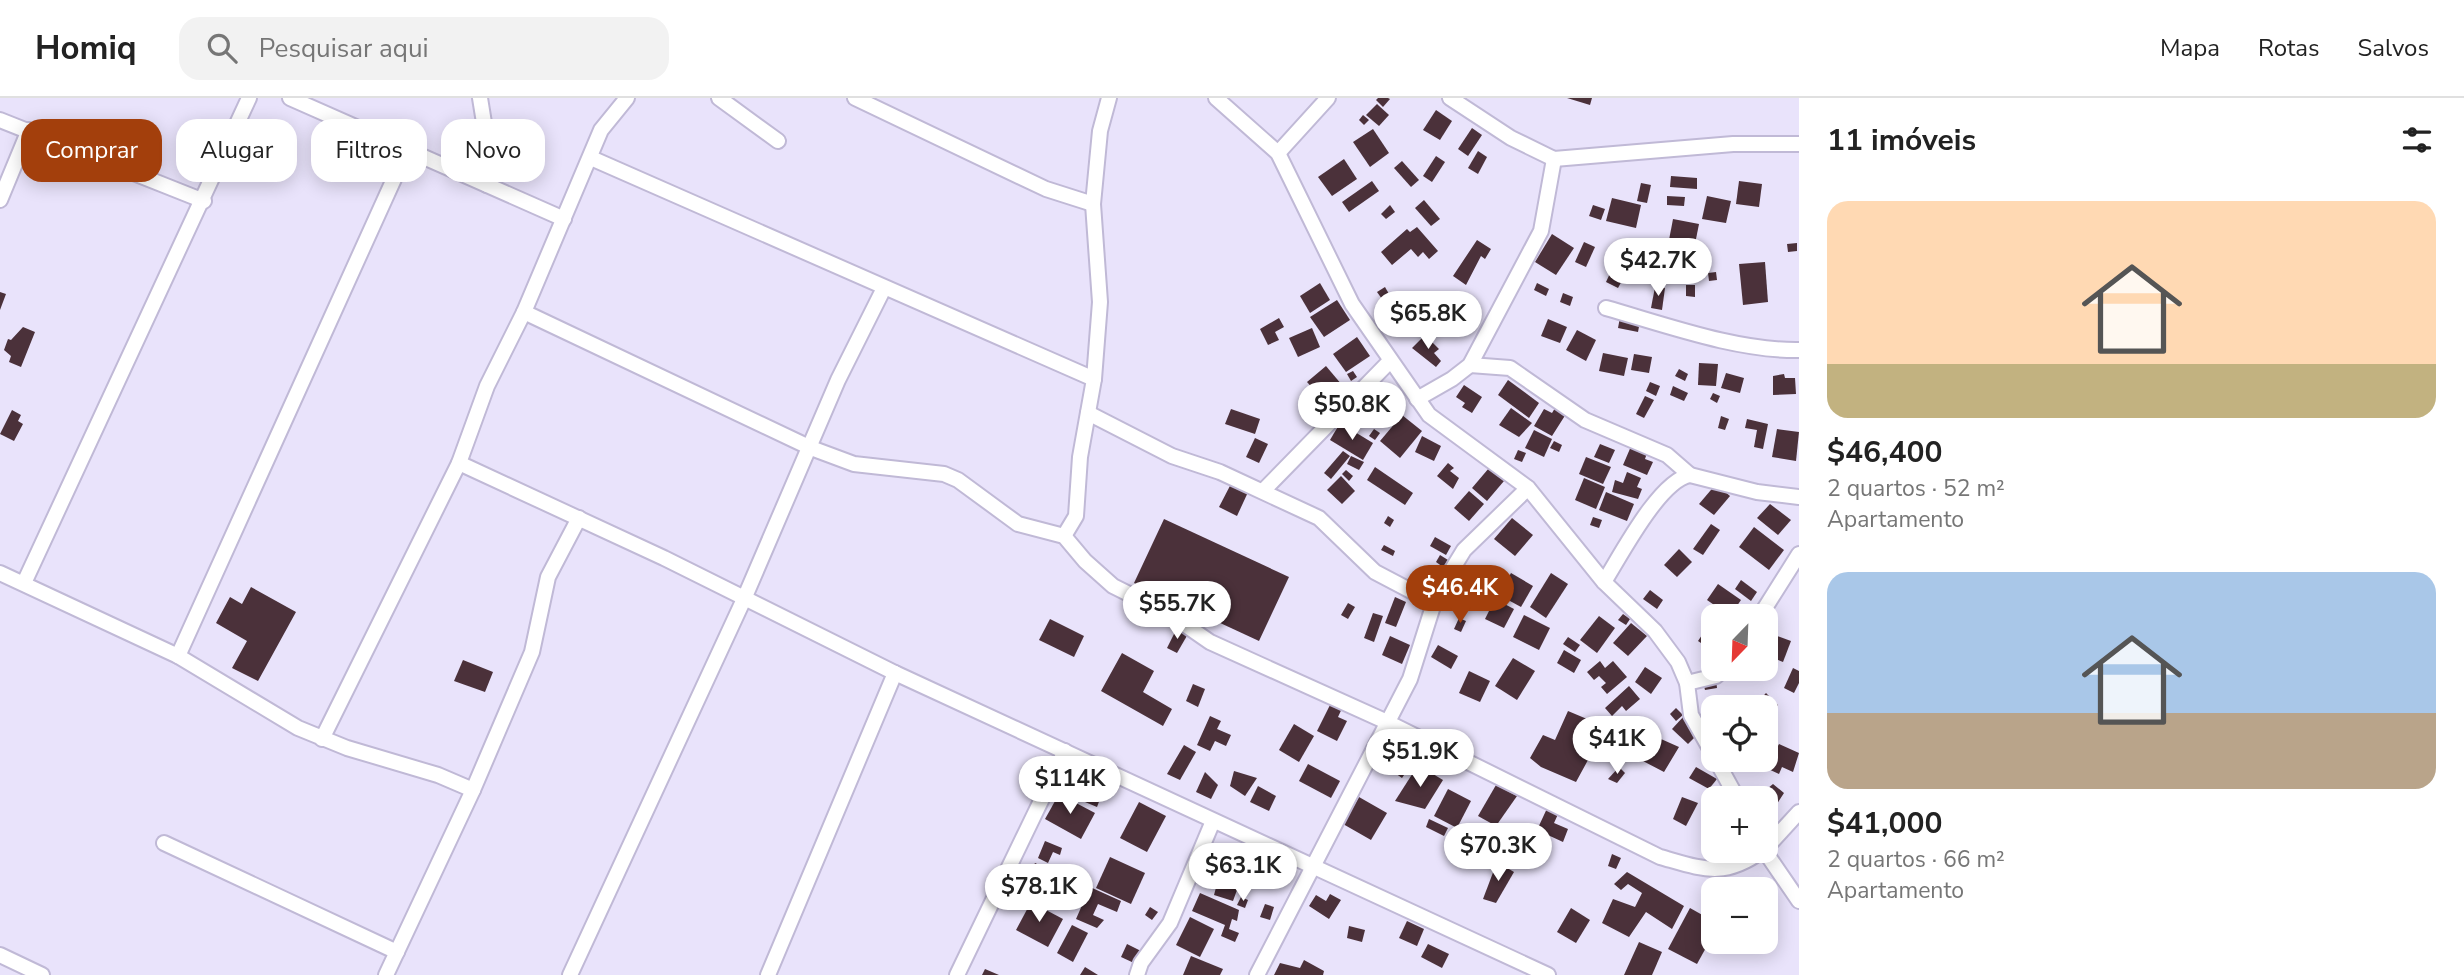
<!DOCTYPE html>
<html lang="pt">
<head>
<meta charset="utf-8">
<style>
	:root { --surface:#fff; --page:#f2f2f2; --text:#222; --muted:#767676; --line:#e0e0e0; --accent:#a33f0c }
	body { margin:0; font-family:"Nunito Sans",sans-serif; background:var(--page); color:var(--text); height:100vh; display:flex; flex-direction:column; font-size:26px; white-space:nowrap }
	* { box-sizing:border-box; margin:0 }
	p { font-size:23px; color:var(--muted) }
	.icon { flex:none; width:38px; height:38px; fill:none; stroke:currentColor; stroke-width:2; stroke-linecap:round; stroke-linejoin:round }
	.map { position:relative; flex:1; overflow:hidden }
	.sheet { display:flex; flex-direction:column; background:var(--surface); width:665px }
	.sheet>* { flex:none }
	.top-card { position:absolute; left:21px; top:21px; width:665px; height:63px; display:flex; gap:14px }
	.needle { width:46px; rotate:203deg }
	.controls { position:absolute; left:1701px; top:506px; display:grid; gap:14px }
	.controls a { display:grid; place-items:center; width:77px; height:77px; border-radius:14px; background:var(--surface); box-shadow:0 4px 18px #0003; font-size:35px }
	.price { position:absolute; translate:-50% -60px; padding:0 16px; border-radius:24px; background:#fff; color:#222; font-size:23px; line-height:46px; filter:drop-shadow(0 2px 4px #0008) }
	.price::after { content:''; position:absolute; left:50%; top:42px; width:21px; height:16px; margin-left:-10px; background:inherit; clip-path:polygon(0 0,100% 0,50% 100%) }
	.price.current { background:var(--accent); color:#fff }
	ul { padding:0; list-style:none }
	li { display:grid; align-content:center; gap:14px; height:371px; padding:0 28px }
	li span { display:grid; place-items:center; height:217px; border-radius:21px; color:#555 }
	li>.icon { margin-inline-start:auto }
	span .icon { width:126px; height:126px; fill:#fffc; stroke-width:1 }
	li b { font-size:30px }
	h2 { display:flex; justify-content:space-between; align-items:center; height:84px; padding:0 28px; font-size:30px }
	.pill { padding:0 24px; border-radius:21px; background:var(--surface); box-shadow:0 4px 18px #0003; font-size:24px; line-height:63px }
	.pill.current { background:var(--accent); color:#fff }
	header { display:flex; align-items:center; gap:42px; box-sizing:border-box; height:98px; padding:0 35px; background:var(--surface); border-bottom:2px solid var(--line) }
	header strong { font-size:33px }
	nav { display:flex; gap:38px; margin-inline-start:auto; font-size:24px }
	.search { width:490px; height:63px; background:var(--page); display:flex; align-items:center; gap:18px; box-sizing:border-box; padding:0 24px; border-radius:21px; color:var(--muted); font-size:26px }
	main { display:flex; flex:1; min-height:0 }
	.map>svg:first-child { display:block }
	.building { fill:#4b313a }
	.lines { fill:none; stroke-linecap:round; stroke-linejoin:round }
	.minor-casing { stroke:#c0b9d6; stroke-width:18 }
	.minor { stroke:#fff; stroke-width:14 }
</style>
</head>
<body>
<header>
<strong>Homiq</strong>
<div class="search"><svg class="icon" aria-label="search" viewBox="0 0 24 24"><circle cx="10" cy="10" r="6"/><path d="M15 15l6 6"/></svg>Pesquisar aqui</div>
<nav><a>Mapa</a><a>Rotas</a><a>Salvos</a></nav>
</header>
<main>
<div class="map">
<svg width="1799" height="877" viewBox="0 0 1799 877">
	<rect width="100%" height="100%" fill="#e9e3fb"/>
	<g class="building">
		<polygon points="1378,0 1388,0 1390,1 1383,9 1376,2"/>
		<polygon points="1567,0 1592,0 1590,7"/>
		<polygon points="1377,6 1389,17 1379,28 1366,17"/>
		<polygon points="1436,12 1452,23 1440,42 1423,32"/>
		<polygon points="1363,17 1369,22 1364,27 1359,22"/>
		<polygon points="1472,30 1482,37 1468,58 1458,51"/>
		<polygon points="1373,31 1389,55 1370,69 1353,44"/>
		<polygon points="1478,53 1487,59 1478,76 1468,70"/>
		<polygon points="1436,58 1445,64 1432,84 1423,78"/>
		<polygon points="1344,61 1357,81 1332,98 1318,79"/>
		<polygon points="1402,63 1419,82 1411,89 1394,70"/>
		<polygon points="1671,78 1697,80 1697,91 1670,89"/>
		<polygon points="1372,83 1379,93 1349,114 1342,104"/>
		<polygon points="1739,83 1762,86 1759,109 1736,106"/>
		<polygon points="1641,85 1651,87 1647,105 1637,103"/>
		<polygon points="1667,98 1685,99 1684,108 1667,107"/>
		<polygon points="1707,98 1731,103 1726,125 1702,121"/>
		<polygon points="1612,100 1641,107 1636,130 1606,123"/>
		<polygon points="1424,102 1440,121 1431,128 1415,110"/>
		<polygon points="1390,107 1395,114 1386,121 1381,116"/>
		<polygon points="1593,107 1605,111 1601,122 1589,118"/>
		<polygon points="1673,121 1699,126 1695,146 1669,142"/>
		<polygon points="1417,129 1438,153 1429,161 1423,154 1418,159 1411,151 1392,167 1381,154 1407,131 1410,134"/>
		<polygon points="1552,136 1574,150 1556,177 1535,164"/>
		<polygon points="1477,142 1491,151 1485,161 1481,158 1466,187 1453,178"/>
		<polygon points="1584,144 1595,149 1586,169 1575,164"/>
		<polygon points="1797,145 1797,153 1788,154 1787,146"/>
		<polygon points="1632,147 1646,149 1644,158 1630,155"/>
		<rect x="1657" y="156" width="29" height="11"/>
		<polygon points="1765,164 1768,204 1743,207 1739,166"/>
		<polygon points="1613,169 1626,175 1618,190 1606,184"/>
		<polygon points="1716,174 1717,182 1709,183 1708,175"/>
		<polygon points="1320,185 1330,202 1310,215 1300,198"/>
		<polygon points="1537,185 1549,191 1546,198 1534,192"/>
		<polygon points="1686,187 1695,187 1695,199 1686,198"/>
		<polygon points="1385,189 1389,196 1382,201 1377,194"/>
		<polygon points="1655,189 1665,190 1662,212 1651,210"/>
		<polygon points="0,194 6,196 0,212"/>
		<polygon points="1563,195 1573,199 1570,208 1560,204"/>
		<polygon points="1337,202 1350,222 1324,239 1310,219"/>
		<polygon points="1444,209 1459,219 1446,238 1431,228"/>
		<polygon points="1620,219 1640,223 1638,234 1618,230"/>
		<polygon points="1279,220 1284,229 1275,234 1279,242 1268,247 1260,231"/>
		<polygon points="1548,221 1567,229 1560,245 1541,238"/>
		<polygon points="23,229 35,234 21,269 9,264 11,258 4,252 8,241 11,242"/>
		<polygon points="1312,230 1320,249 1298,259 1289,240"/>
		<polygon points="1577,232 1596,242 1586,263 1566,252"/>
		<polygon points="1425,237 1439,251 1434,255 1441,263 1436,269 1412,250"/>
		<polygon points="1357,239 1370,258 1346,274 1333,256"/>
		<polygon points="1603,255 1628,260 1624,278 1599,273"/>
		<polygon points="1634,256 1652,259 1649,275 1631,272"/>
		<polygon points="1699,265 1718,266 1716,288 1698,287"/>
		<polygon points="1326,268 1342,287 1324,303 1307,284"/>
		<polygon points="1679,271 1688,276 1685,283 1675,278"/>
		<polygon points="1353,273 1357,279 1351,283 1347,276"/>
		<polygon points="1726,275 1744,280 1740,295 1721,290"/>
		<polygon points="1784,276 1785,280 1795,280 1796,296 1773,297 1773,278"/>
		<polygon points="1373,282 1381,289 1368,303 1361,297"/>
		<polygon points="1508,282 1539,305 1529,320 1498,297"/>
		<polygon points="1650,284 1660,288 1656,298 1646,293"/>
		<polygon points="1464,287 1482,299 1472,315 1462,309 1465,305 1456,299"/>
		<polygon points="1673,288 1688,295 1684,303 1670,297"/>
		<polygon points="1713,295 1720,298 1717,305 1710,301"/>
		<polygon points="1309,296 1330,315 1323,322 1303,303"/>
		<polygon points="1645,298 1654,302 1644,320 1636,316"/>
		<polygon points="1511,310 1532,325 1519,339 1499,327"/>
		<polygon points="1555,310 1566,316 1552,338 1534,328 1544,311 1552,315"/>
		<polygon points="1231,311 1260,321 1255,336 1225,326"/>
		<polygon points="12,312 21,317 18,323 23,326 14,343 0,336"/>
		<polygon points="1402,317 1422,333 1400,360 1380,343"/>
		<polygon points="1721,318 1729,321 1725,332 1718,330"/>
		<polygon points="1747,321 1768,326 1763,351 1754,349 1757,332 1745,330"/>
		<polygon points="1340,325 1373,345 1363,362 1330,342"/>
		<polygon points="1374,331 1380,335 1375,342 1369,338"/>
		<polygon points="1777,331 1799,334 1796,363 1772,359"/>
		<polygon points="1534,332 1552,341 1544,359 1525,350"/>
		<polygon points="1422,338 1441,348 1434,363 1415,354"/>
		<polygon points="1255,340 1268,346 1259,365 1246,359"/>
		<polygon points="1554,343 1562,347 1559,354 1550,350"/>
		<polygon points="1600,346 1615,352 1609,365 1594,359"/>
		<polygon points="1632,346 1648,352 1645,361 1653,364 1647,377 1623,367"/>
		<polygon points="1518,352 1526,355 1522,364 1514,361"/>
		<polygon points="1343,353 1350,358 1331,381 1324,375"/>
		<polygon points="1351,358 1364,364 1359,372 1347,366"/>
		<polygon points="1586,359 1611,369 1603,386 1579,376"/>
		<polygon points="1448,365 1454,370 1450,373 1459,380 1453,391 1437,378"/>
		<polygon points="1375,369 1413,395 1405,407 1367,382"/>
		<polygon points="1489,370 1504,383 1487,403 1472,390"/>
		<polygon points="1346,372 1353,378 1349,383 1342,376"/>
		<polygon points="1627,374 1641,380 1637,389 1642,391 1638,401 1612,394 1615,382 1623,385"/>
		<polygon points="1341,378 1355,393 1342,406 1327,392"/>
		<polygon points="1584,380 1605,389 1596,411 1575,402"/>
		<polygon points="1232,384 1249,392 1237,418 1219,409"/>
		<polygon points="1716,386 1730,398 1714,417 1699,406"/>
		<polygon points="1469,393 1484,406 1469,423 1454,410"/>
		<polygon points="1606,394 1634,406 1627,423 1599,412"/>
		<polygon points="1770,406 1791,422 1778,437 1757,420"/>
		<polygon points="1388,418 1394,422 1390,429 1384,425"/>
		<polygon points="1593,419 1602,422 1599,430 1590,427"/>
		<polygon points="1512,420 1533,437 1515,458 1494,441"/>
		<polygon points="1164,421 1289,479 1259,543 1134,485"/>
		<polygon points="1711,426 1720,432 1703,457 1693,451"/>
		<polygon points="1754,429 1784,452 1769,472 1739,449"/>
		<polygon points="1435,439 1451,448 1446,457 1430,448"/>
		<polygon points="1384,447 1395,453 1393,458 1381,452"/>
		<polygon points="1679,451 1692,464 1677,479 1664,467"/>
		<polygon points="1440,457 1448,462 1443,469 1436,464"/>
		<polygon points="1511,475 1533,488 1521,509 1499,497"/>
		<polygon points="1551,475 1568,486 1546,520 1530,509"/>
		<polygon points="1741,482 1757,494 1751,503 1735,491"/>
		<polygon points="1472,483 1487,491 1478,507 1463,498"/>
		<polygon points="1718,486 1741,502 1730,518 1707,502"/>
		<polygon points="251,489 296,514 258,583 232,570 247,543 216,525 230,499 242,506"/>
		<polygon points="1650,492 1663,502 1657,511 1643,501"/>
		<polygon points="1395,499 1406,504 1396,529 1385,525"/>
		<polygon points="1495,501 1514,511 1504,530 1485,521"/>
		<polygon points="1348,505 1355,509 1348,521 1341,517"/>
		<polygon points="1373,515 1383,518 1374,544 1364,540"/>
		<polygon points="1623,516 1630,521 1626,527 1618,522"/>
		<polygon points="1524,517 1550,530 1539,552 1513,539"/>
		<polygon points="1599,518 1615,530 1597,555 1580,542"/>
		<polygon points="1459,520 1466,523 1461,534 1454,531"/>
		<polygon points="1050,521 1084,538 1074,559 1039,542"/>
		<polygon points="1631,525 1647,538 1628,558 1613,545"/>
		<polygon points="1710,525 1713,527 1713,553 1698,543"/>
		<polygon points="1177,530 1188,536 1177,555 1167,550"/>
		<polygon points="1766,534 1791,543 1783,564 1766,557"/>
		<polygon points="1390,538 1410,547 1402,566 1382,557"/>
		<polygon points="1568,539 1580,547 1575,554 1563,546"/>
		<polygon points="1438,547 1458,558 1451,571 1431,559"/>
		<polygon points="1564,552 1581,562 1574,575 1557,565"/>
		<polygon points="1122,555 1154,573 1143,594 1172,611 1163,628 1101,593"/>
		<polygon points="1513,560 1535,573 1517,602 1495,588"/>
		<polygon points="463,562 493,574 485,594 454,583"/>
		<polygon points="1600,563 1605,570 1613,563 1627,579 1607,596 1601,589 1606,585 1599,578 1594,582 1587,574"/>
		<polygon points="1645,569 1662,580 1651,596 1635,584"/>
		<polygon points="1793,570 1799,573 1799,585 1794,595 1784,590"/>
		<polygon points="1469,573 1490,583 1480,604 1459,595"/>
		<polygon points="1716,582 1717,590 1705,592 1703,584"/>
		<polygon points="1193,586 1205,591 1198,609 1186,603"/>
		<polygon points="1629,588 1640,601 1626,613 1622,608 1612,618 1605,610"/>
		<polygon points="1766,595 1778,607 1768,618 1766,609 1756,606"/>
		<polygon points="1334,599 1345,604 1338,619 1347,623 1337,643 1317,633"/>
		<polygon points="1676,610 1683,617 1676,623 1670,616"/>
		<polygon points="1568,613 1606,629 1576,684 1541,669 1530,660 1543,637 1555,642"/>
		<polygon points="1210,618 1221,623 1217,631 1231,637 1226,648 1215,643 1210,653 1197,647"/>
		<polygon points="1684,618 1700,634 1688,646 1672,631"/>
		<polygon points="1294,626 1314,638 1299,664 1279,652"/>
		<polygon points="1643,633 1679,649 1664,674 1641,662 1644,655 1635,649"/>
		<polygon points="1403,640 1421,652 1402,680 1385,668"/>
		<polygon points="1779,646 1799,655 1793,674 1782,669 1779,676 1766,670"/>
		<polygon points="1184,647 1196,654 1180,682 1167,676"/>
		<polygon points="1736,662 1757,662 1750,671"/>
		<polygon points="1308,666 1340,683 1331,700 1299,683"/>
		<polygon points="1418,667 1443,682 1425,711 1395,703"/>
		<polygon points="1619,669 1625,675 1617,685 1608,681"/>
		<polygon points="1696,669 1717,681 1709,691 1689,680"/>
		<polygon points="1083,673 1107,682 1097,709 1073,699"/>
		<polygon points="1234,673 1257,680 1245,698 1230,688"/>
		<polygon points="1205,674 1218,687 1211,701 1196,694"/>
		<polygon points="1773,686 1784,695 1771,715 1766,710 1766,700 1756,700"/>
		<polygon points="1496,687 1517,698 1496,728 1478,718"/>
		<polygon points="1258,688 1276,698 1269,713 1250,704"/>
		<polygon points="1448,691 1471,703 1457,730 1434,718"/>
		<polygon points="1059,696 1095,715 1081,741 1045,721"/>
		<polygon points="1359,699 1387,715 1371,742 1343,726"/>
		<polygon points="1682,699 1698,705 1686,728 1673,721"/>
		<polygon points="1139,704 1166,718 1147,754 1120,740"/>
		<polygon points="1550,704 1559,714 1554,725 1568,731 1563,744 1537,732"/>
		<polygon points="1429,721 1448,730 1444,738 1426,729"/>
		<polygon points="1474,733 1494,746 1482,764 1462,750"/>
		<polygon points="1045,743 1062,750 1060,757 1053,754 1048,765 1038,760"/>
		<polygon points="1226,749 1242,754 1234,779 1248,784 1245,794 1237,792 1233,803 1214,797 1218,782 1204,778 1210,761 1221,765"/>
		<polygon points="1612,756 1621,760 1616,771 1608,768"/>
		<polygon points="1110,759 1145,775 1131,806 1096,790"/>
		<polygon points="1497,764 1514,774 1496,805 1483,801"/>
		<polygon points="1035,765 1061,778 1049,803 1023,790"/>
		<polygon points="1627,774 1684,808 1672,831 1646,814 1629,839 1602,825 1613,801 1635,809 1642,795 1628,786 1621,792 1614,786"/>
		<polygon points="1072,783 1086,789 1083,797 1069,791"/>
		<polygon points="1090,789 1121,803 1117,814 1098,806 1093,817 1104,822 1097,830 1076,821"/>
		<polygon points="1200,795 1239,812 1237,823 1232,821 1229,831 1239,835 1235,844 1221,838 1225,827 1192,813"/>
		<polygon points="1330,796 1341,802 1329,821 1309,808 1316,797 1326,803"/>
		<polygon points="1241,799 1248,802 1245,810 1237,807"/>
		<polygon points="1031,804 1063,821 1048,849 1016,832"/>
		<polygon points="1265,806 1274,809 1270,822 1260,819"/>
		<polygon points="1150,809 1158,814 1152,822 1145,817"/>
		<polygon points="1571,810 1590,822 1576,845 1557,834"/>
		<polygon points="1690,810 1713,823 1713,837 1697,866 1668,851"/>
		<polygon points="1190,819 1214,831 1200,859 1176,847"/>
		<polygon points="1407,823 1424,831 1417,848 1399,840"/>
		<polygon points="1072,827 1088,835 1073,864 1057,855"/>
		<polygon points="1349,828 1365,832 1362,844 1347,840"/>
		<polygon points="1639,844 1662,854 1652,877 1624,877"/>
		<polygon points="1127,846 1141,853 1134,865 1121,859"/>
		<polygon points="1428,846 1449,856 1442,870 1421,859"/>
		<polygon points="1191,858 1223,871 1220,877 1183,877"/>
		<polygon points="1304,862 1324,873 1323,877 1274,877 1280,865 1300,870"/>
		<polygon points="1085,869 1098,877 1080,877"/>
		<polygon points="985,871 999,877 982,877"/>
	</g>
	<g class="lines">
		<g class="minor-casing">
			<g id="minor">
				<polyline points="290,0 564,121"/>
				<polyline points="480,0 491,68 487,87"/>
				<polyline points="719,0 778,43"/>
				<polyline points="855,0 1046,91 1093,106"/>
				<polyline points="1216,0 1278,55 1352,206 1429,317 1528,390 1604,484 1655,533 1678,564 1687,585 1691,617 1713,656"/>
				<polyline points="1450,0 1511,40 1554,61 1733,46 1799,46"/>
				<polyline points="0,22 204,103"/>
				<polyline points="1278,55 1328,0"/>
				<polyline points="591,60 1094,281"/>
				<polyline points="0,102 29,32"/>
				<path d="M1606,210C1666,227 1737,253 1799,252"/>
				<path d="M524,214L811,350L854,366L944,376L958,382L1018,426L1064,438L1085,463L1113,488L1171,517L1210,544L1387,624L1660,759C1703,771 1724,781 1763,752"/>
				<polyline points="1470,267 1510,270 1585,322 1667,357 1690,377"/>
				<polyline points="1417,301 1452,281 1470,267 1541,133 1554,61"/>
				<polyline points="1088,315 1172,358 1220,374 1319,420 1375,474 1434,505"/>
				<polyline points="459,365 664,460 895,575 1548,877"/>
				<polyline points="1263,393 1390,263"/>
				<polyline points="1064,438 1076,418 1080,359 1094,281 1100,204 1093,106 1100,33 1109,0"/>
				<polyline points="0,475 178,558 298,630 347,650 438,677 473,692"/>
				<path d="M1604,484C1621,457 1659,383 1690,377L1757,394L1799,399"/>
				<polyline points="24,485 249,0"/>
				<polyline points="1760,518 1799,456"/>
				<polyline points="178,558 408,50"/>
				<polyline points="1687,585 1716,578 1725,570"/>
				<polyline points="322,641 459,365 487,288 524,214 601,32 627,0"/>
				<polyline points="1716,662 1737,700"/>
				<polyline points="164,745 397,854"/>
				<polyline points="1766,750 1799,714"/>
				<polyline points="1764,752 1799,803"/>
				<polyline points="0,857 42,877"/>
				<polyline points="386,877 473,692 532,554 548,479 579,420"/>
				<polyline points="570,877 744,501 838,282 884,190"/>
				<polyline points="768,877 895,575"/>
				<polyline points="957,877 1065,653"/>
				<polyline points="1137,877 1141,865 1170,825 1213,723"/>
				<polyline points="1257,877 1410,581 1434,505 1453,470 1464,452 1528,390"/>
			</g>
		</g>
		<use href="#minor" class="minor"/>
	</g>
</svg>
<div class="controls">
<a><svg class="needle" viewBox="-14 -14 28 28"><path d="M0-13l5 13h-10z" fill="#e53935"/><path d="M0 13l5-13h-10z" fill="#767676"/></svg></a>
<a><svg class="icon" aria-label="locate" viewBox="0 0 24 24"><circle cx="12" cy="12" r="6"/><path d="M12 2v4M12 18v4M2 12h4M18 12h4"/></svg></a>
<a>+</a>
<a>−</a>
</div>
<b class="price" style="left:1658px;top:200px">$42.7K</b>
<b class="price" style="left:1428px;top:253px">$65.8K</b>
<b class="price" style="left:1352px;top:344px">$50.8K</b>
<b class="price current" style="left:1460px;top:527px">$46.4K</b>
<b class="price" style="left:1177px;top:543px">$55.7K</b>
<b class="price" style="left:1617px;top:678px">$41K</b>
<b class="price" style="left:1420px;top:691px">$51.9K</b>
<b class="price" style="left:1070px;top:718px">$114K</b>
<b class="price" style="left:1498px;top:785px">$70.3K</b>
<b class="price" style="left:1243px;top:805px">$63.1K</b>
<b class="price" style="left:1039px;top:826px">$78.1K</b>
<div class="top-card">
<a class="pill current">Comprar</a>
<a class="pill">Alugar</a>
<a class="pill">Filtros</a>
<a class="pill">Novo</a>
</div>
</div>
<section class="sheet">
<h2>11 imóveis<svg class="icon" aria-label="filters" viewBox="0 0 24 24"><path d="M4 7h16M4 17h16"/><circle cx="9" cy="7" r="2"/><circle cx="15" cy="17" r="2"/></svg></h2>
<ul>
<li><span style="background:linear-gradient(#ffd9b3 75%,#c2b280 0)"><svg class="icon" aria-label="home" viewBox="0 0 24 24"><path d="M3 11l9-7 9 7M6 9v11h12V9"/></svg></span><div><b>$46,400</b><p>2 quartos · 52 m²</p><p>Apartamento</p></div></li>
<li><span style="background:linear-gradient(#a9c7e8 65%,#b9a48a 0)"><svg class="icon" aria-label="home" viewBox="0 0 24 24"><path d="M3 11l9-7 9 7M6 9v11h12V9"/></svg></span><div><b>$41,000</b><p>2 quartos · 66 m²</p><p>Apartamento</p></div></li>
</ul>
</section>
</main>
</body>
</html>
